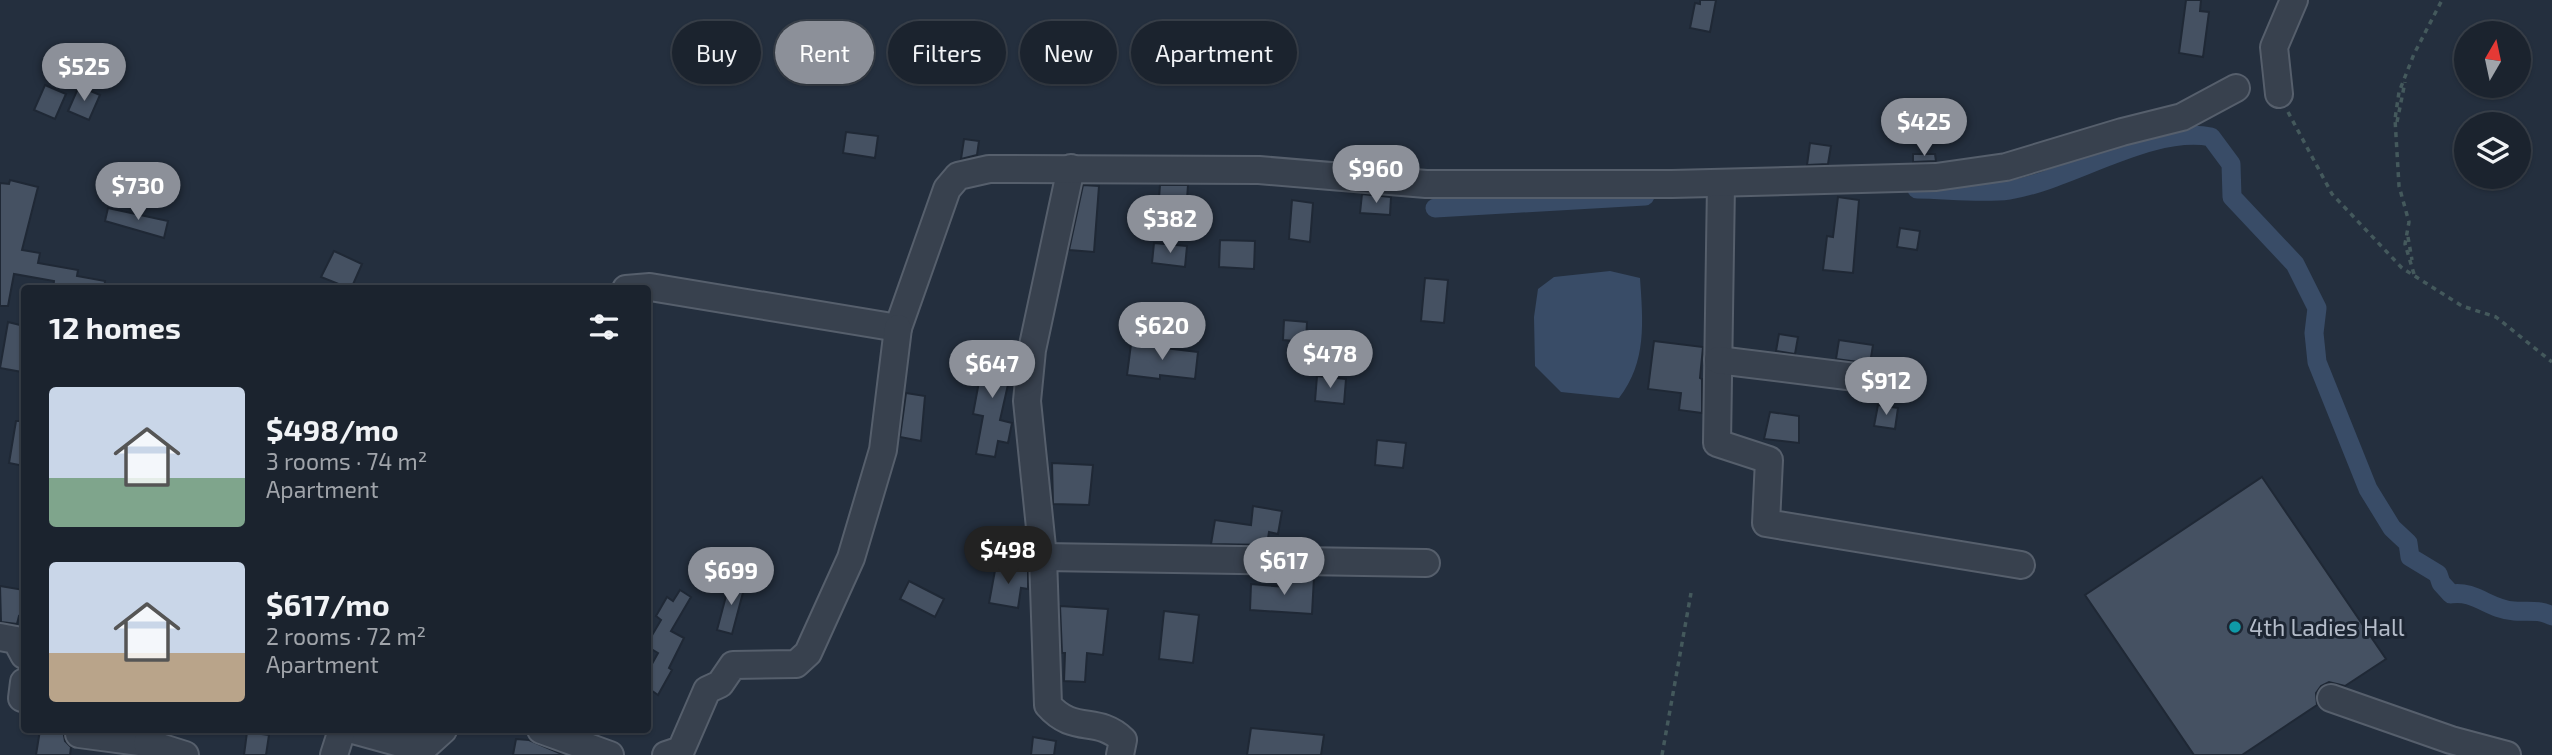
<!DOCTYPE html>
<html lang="en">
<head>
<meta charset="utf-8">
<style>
	:root { --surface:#1b232e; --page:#242b36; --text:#f1f3f6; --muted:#a0a4aa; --line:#39404a; --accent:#8c9099 }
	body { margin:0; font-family:"Exo 2",sans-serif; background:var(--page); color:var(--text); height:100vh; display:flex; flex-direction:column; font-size:26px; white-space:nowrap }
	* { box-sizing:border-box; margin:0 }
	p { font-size:23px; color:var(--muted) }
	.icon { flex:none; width:38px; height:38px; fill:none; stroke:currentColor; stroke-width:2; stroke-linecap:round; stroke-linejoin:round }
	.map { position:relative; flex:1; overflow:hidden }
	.panel { position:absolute; left:21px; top:285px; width:630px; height:448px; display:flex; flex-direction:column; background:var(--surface); border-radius:7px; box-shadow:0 2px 5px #0004,0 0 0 2px var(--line) }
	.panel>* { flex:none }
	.hud { position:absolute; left:672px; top:21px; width:665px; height:63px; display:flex; gap:14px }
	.needle { width:46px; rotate:9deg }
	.fabs { position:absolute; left:2454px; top:21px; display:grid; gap:14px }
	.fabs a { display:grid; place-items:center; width:77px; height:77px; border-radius:50%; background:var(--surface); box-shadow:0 2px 5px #0004,0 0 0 2px var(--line); font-size:35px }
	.price { position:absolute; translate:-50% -60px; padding:0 16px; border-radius:24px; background:var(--accent); color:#fff; font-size:23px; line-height:46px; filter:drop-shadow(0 2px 4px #0008) }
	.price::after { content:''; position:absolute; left:50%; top:42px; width:21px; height:16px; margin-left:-10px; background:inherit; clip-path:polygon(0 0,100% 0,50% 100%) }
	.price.selected { background:#222; color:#fff }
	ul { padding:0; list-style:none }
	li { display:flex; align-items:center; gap:21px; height:175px; padding:0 28px }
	li span { display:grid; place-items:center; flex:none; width:196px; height:140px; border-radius:7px; color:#555 }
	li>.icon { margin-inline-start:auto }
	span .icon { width:84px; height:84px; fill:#fffc; stroke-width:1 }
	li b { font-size:30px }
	h2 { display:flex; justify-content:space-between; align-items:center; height:84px; padding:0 28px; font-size:30px }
	.chip { padding:0 24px; border-radius:32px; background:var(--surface); box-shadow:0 2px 5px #0004,0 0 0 2px var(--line); font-size:24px; line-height:63px }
	.chip.selected { background:var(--accent); color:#fff }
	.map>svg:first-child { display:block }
	.water { fill:#394c67 }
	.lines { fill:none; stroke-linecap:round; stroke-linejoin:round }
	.canal { stroke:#394c67; stroke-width:19 }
	.building { fill:#455162; stroke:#1f2835; stroke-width:2 }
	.minor-casing { stroke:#565f6c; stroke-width:30 }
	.path { stroke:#44595c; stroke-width:3.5; stroke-dasharray:5 5; stroke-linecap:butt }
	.minor { stroke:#38414e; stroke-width:26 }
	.culture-dot { fill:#0f9aa8; stroke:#1d2633; stroke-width:2.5 }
	.labels { text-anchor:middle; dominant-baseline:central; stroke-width:6; stroke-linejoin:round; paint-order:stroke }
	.poi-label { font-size:23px; fill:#b4bcc9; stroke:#1d2633; text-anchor:start }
</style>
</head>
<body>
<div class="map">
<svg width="2552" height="755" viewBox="0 0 2552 755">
	<rect width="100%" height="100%" fill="#242f3e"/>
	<path class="water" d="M1610,271L1640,278C1643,322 1647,362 1619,398L1561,392L1535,366L1534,317L1538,289L1554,277Z"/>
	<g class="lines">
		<g class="canal">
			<path d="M1917,189C1946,189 1980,194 2009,190C2069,181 2151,125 2211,137L2231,164L2232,197L2295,264L2317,308L2314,333L2317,362L2368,489L2392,528L2408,543L2410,557L2438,574L2441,583L2451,594C2475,590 2490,610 2514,611C2527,612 2539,609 2552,616"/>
			<polyline points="1435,208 1645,196"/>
		</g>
	</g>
	<g class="building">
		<polygon points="1700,0 1716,0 1710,32 1690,28 1695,3 1700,4"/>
		<polygon points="2186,0 2201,0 2200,11 2209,12 2203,57 2179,53"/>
		<polygon points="45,85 66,94 55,119 34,110"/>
		<polygon points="79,86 100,95 89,120 68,111"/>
		<polygon points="846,132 878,136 875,158 843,153"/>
		<polygon points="964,139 979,141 977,155 961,159"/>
		<polygon points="1810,143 1831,146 1828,164 1807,165"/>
		<polygon points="1913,154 1935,154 1936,161 1913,162"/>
		<polygon points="10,180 38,187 22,250 40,253 38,263 78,270 77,276 105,281 104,289 53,289 54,281 14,274 8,306 0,306 0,183 9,184"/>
		<polygon points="1083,185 1099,186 1094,252 1069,250"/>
		<polygon points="1160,185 1188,185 1186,214 1158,211"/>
		<polygon points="1362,194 1391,197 1390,215 1360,213"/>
		<polygon points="1838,197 1859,200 1853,273 1823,270 1827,236 1833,237"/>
		<polygon points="1292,200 1313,203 1310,242 1289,239"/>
		<polygon points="108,208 168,221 164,238 105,221"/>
		<polygon points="1900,228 1920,231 1917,250 1897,247"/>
		<polygon points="1220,240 1255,241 1254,269 1219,267"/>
		<polygon points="1154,243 1187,246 1185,267 1152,263"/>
		<polygon points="334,251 362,264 351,289 321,277"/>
		<polygon points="1425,278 1448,280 1444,323 1421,321"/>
		<polygon points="1284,320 1307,322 1306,342 1283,340"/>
		<polygon points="8,322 24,326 22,372 0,368"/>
		<polygon points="1779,334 1798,337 1795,354 1776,351"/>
		<polygon points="1839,340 1873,345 1869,370 1858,362 1836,359"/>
		<polygon points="1654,341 1703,347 1700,378 1702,379 1702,413 1679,410 1681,393 1648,389"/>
		<polygon points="1131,344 1198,352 1195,379 1160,375 1160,379 1127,375"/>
		<polygon points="976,350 1014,358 1000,420 1012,423 1008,443 998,441 995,457 976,454 983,416 973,414 981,371 971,369"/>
		<polygon points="1317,376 1346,379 1344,404 1315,401"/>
		<polygon points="906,393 925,396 921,441 900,437"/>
		<polygon points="1878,405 1898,408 1895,429 1874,426"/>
		<polygon points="1770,412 1799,416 1799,443 1764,439"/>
		<polygon points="16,421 24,421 24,466 9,463"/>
		<polygon points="1377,440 1406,443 1403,468 1375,465"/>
		<polygon points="1052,463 1093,465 1089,505 1053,504"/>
		<polygon points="2262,477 2386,659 2345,686 2329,682 2321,686 2316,693 2317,705 2242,755 2194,755 2085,595"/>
		<polygon points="1253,506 1282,511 1278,534 1269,532 1267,545 1211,544 1215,520 1251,525"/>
		<polygon points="996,565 1028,569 1028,589 1021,588 1018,608 989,603"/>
		<polygon points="1286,577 1314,577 1312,614 1250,610 1251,584 1286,587"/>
		<polygon points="730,581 745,585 732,634 717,630"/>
		<polygon points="909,581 944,599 935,617 900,599"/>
		<polygon points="0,586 24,590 24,617 19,616 17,624 1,622"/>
		<polygon points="680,590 691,597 671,631 684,638 669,668 672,670 658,695 648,688 648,671 658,653 648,647 648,642 661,620 656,616 667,597 673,601"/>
		<polygon points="1060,606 1108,609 1103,655 1087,653 1085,682 1064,681 1065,653 1062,653"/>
		<polygon points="1164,611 1199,615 1193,663 1159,659"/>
		<polygon points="1251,728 1324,735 1321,755 1247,755"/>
		<polygon points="40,730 63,730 65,741 71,747 70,755 36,755"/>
		<polygon points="247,732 269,735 266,755 244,755"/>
		<polygon points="1033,737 1056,741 1054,755 1031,755"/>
		<polygon points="516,739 529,740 564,755 513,755"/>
	</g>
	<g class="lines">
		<g class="minor-casing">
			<g id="minor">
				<polyline points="2279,94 2274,47 2294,0"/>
				<path d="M1071,168L1032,350L1027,401L1043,557L1048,705C1074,735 1097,715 1123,740L1120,755"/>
				<polyline points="1721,184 1717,443 1769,460 1766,523 2021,565"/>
				<polyline points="626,289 650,287 898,328 947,189 958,176 989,169 1259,170 1426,184 1672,184 1936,177 2006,167 2122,132 2182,117 2236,88"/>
				<polyline points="1718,360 1855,377"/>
				<polyline points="1043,557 1426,563"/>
				<polyline points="0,637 16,640 24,655"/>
				<polyline points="24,682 22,698 24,698"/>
				<polyline points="2331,698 2451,740 2507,755"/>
				<polyline points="79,730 79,734 147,743"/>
				<polyline points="153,730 147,743 185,755"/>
				<polyline points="353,730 422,749 443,730"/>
				<polyline points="541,730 610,755"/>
				<polyline points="334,755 342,730"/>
				<polyline points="666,755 681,750 707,690 720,684 733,665 796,664 808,653 851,558 883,450 898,328"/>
			</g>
		</g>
		<g class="path">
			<polyline points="2288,112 2332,194 2402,268 2462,306 2496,317 2552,362"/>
			<polyline points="2397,122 2405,82"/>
			<polyline points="2408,237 2412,260"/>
			<polyline points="2414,274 2405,244 2409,222 2399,186 2395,119 2399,92 2414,54 2442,0"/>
			<polyline points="1662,755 1691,593"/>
		</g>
		<use href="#minor" class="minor"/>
	</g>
	<circle class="culture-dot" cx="2235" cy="627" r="7"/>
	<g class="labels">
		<g class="poi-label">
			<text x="2249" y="627">4th Ladies Hall</text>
		</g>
	</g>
</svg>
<div class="fabs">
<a><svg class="needle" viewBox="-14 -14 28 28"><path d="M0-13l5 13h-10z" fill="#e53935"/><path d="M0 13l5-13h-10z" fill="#a0a4aa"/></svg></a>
<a><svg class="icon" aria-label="layers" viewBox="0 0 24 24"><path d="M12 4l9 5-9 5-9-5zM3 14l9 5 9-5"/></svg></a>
</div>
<b class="price" style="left:84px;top:103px">$525</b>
<b class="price" style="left:1924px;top:158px">$425</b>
<b class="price" style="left:1376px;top:205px">$960</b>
<b class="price" style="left:138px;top:222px">$730</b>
<b class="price" style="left:1170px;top:255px">$382</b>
<b class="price" style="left:1162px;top:362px">$620</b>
<b class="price" style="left:1330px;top:390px">$478</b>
<b class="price" style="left:992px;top:400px">$647</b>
<b class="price" style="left:1886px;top:417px">$912</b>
<b class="price selected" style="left:1008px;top:586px">$498</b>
<b class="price" style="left:1284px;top:597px">$617</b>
<b class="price" style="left:731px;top:607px">$699</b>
<div class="hud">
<a class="chip">Buy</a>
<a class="chip selected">Rent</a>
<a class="chip">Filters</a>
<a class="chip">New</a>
<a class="chip">Apartment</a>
</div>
<section class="panel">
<h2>12 homes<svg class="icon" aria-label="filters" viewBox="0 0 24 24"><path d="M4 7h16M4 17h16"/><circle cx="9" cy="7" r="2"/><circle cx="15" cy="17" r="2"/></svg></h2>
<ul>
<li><span style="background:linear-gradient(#c9d6e8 65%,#7fa58c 0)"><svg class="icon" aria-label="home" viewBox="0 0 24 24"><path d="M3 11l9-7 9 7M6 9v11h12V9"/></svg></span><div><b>$498/mo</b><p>3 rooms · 74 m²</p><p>Apartment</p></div></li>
<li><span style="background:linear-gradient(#c9d6e8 65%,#b9a48a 0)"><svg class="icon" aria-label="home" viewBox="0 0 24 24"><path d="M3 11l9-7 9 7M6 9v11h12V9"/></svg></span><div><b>$617/mo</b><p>2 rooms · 72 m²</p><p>Apartment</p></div></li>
</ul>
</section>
</div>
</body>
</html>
